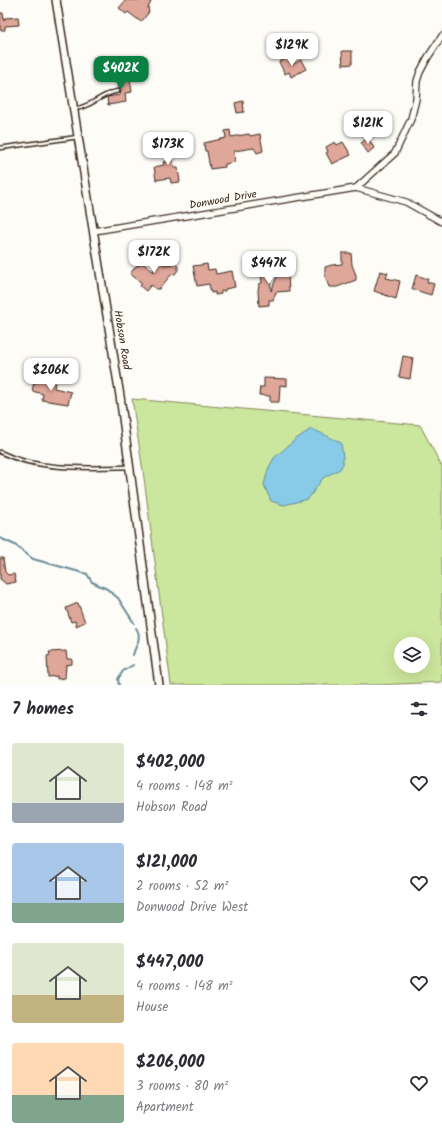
<!DOCTYPE html>
<html lang="en">
<head>
<meta charset="utf-8">
<style>
	:root { --surface:#fff; --page:#f7f7f7; --text:#2b2b33; --muted:#7c7c81; --accent:#0b8043 }
	body { margin:0; font-family:Kalam,sans-serif; background:var(--page); color:var(--text); height:100vh; display:flex; flex-direction:column; font-size:15px; white-space:nowrap }
	* { box-sizing:border-box; margin:0 }
	p { font-size:13px; color:var(--muted) }
	.icon { flex:none; width:22px; height:22px; fill:none; stroke:currentColor; stroke-width:2; stroke-linecap:round; stroke-linejoin:round }
	.map { position:relative; height:685px; overflow:hidden }
	.panel { display:flex; flex-direction:column; background:var(--surface); flex:1 }
	.panel>* { flex:none }
	.buttons { position:absolute; left:394px; top:637px; display:grid; gap:8px }
	.buttons a { display:grid; place-items:center; width:36px; height:36px; border-radius:50%; background:var(--surface); box-shadow:0 4px 16px #0002; font-size:20px }
	.price { position:absolute; translate:-50% -34px; padding:0 9px; border-radius:8px; background:#fff; color:#222; font-size:13px; line-height:26px; filter:drop-shadow(0 1px 2px #0008) }
	.price::after { content:''; position:absolute; left:50%; top:24px; width:12px; height:9px; margin-left:-6px; background:inherit; clip-path:polygon(0 0,100% 0,50% 100%) }
	.price.current { background:var(--accent); color:#fff }
	ul { padding:0; list-style:none }
	li { display:flex; align-items:center; gap:12px; height:100px; padding:0 12px }
	li span { display:grid; place-items:center; flex:none; width:112px; height:80px; border-radius:4px; color:#555 }
	li>.icon { margin-inline-start:auto }
	span .icon { width:48px; height:48px; fill:#fffc; stroke-width:1 }
	li b { font-size:17px }
	h2 { display:flex; justify-content:space-between; align-items:center; height:48px; padding:0 12px; font-size:17px }
	.map>svg:first-child { display:block }
	.green { fill:#cbe69d; stroke:#83885e; fill-rule:evenodd }
	.water { fill:#87cbe9; stroke:#698b98 }
	.lines { fill:none; stroke-linecap:round; stroke-linejoin:round }
	.stream { stroke:#698b98; stroke-width:2 }
	.building { fill:#dfa69a; stroke:#3b2a1e }
	.service-casing { stroke:#3b2a1e; stroke-width:5.5 }
	.minor-casing { stroke:#3b2a1e; stroke-width:8 }
	.secondary-casing { stroke:#3b2a1e; stroke-width:10 }
	.service { stroke:#fdfcf7; stroke-width:2.5 }
	.minor { stroke:#fdfcf7; stroke-width:5.5 }
	.secondary { stroke:#fdfcf7; stroke-width:7 }
	.labels { text-anchor:middle; dominant-baseline:central; stroke-width:3; stroke-linejoin:round; paint-order:stroke }
	.street-label { font-size:11px; fill:#3b2a1e; stroke:#fdfcf7 }
</style>
</head>
<body>
<div class="map">
<svg width="442" height="685" viewBox="0 0 442 685">
	<rect width="100%" height="100%" fill="#fdfcf7"/>
	<filter id="ink" filterUnits="userSpaceOnUse"><feTurbulence type="fractalNoise" baseFrequency=".025" numOctaves="2"/><feDisplacementMap in="SourceGraphic" scale="8" xChannelSelector="R" yChannelSelector="G"/><feConvolveMatrix kernelMatrix="1 2 1 2 8 2 1 2 1" color-interpolation-filters="sRGB"/></filter>
	<g filter="url(#ink)">
		<path class="green" d="M132,399L420,425L442,467V682L377,685H171L144,478ZM401,644H423V666H401Z"/>
		<path class="water" d="M311,429C315,430 336,440 341,443L343,457V464L340,469L323,478L308,499L284,505L271,501L264,485L268,469L274,458L296,439Z"/>
		<g class="lines">
			<g class="stream">
				<polyline points="0,538 15,545 33,559 87,574 92,582 107,589 118,598 134,623"/>
				<path d="M133,655C135,646 143,638 136,628"/>
				<polyline points="119,685 118,679 123,671 133,665"/>
			</g>
		</g>
		<g class="building">
			<polygon points="126,0 148,0 151,2 148,8 149,12 141,22 128,12 126,14 119,8"/>
			<polygon points="0,13 3,13 4,21 5,18 18,17 19,25 5,26 5,30 0,30"/>
			<polygon points="342,51 352,51 352,64 343,65"/>
			<polygon points="290,57 293,64 301,60 306,69 291,77 289,72 285,74 279,62"/>
			<polygon points="129,73 132,92 125,93 126,102 108,105 107,97 120,95 121,91 119,88 117,75"/>
			<polygon points="243,101 244,112 237,113 235,103"/>
			<polygon points="230,130 231,137 249,134 250,136 260,134 263,151 257,153 254,148 234,151 235,162 225,164 225,167 210,169 207,151 205,151 204,143 226,138 225,131"/>
			<polygon points="368,138 374,148 368,153 361,143"/>
			<polygon points="170,139 174,168 178,168 180,182 171,183 170,178 156,180 154,167 164,165 163,162 167,162 162,140"/>
			<polygon points="335,142 337,145 343,142 351,155 332,164 326,153 328,152 326,147"/>
			<polygon points="342,253 351,253 352,265 356,275 356,280 337,287 329,287 325,276 325,267 332,265 342,264"/>
			<polygon points="162,258 163,265 174,264 178,266 178,270 175,274 171,275 159,289 156,289 151,285 146,291 140,286 142,283 130,274 136,266 140,265 142,263 154,272 153,260"/>
			<polygon points="250,263 257,263 257,266 270,271 271,291 278,274 288,274 289,291 276,292 273,300 269,300 269,305 259,306 258,291 259,284 262,283 261,272 257,271 249,272"/>
			<polygon points="207,264 208,270 215,269 216,274 232,271 235,287 225,289 225,291 221,291 221,294 215,295 215,292 211,293 209,284 197,286 193,266"/>
			<polygon points="380,271 388,273 386,278 400,281 396,299 374,291"/>
			<polygon points="416,275 428,279 427,282 434,284 431,295 412,289"/>
			<polygon points="403,356 413,358 410,379 399,377"/>
			<polygon points="38,376 46,378 45,381 55,383 54,388 71,392 68,404 42,400 43,394 32,391 34,382 36,383"/>
			<polygon points="264,378 287,379 287,386 280,385 279,402 270,402 270,396 259,395 260,387 264,387"/>
			<polygon points="0,558 3,558 5,572 8,575 14,574 16,582 6,584 0,579"/>
			<polygon points="78,603 85,622 76,626 75,621 71,622 66,608"/>
			<polygon points="66,651 67,659 72,659 72,664 66,665 65,678 57,679 57,676 48,677 47,656 50,655 49,652"/>
		</g>
		<g class="lines">
			<g class="service-casing">
				<g id="service">
					<path d="M74,109C94,106 100,94 118,91"/>
					<polyline points="0,148 78,137"/>
					<path d="M0,452C38,471 87,468 129,467"/>
				</g>
			</g>
			<g class="minor-casing">
				<g id="minor">
					<polyline points="356,188 395,153 411,119 416,99 417,81 420,72 428,57 442,36"/>
					<polyline points="94,231 356,188 406,202 442,222"/>
				</g>
			</g>
			<g class="secondary-casing">
				<polyline id="secondary" points="56,0 120,396 159,685"/>
			</g>
			<use href="#service" class="service"/>
			<use href="#minor" class="minor"/>
			<use href="#secondary" class="secondary"/>
		</g>
	</g>
	<g class="labels">
		<g class="street-label">
			<text transform="translate(223 200) rotate(-10)">Donwood Drive</text>
			<text transform="translate(122 340) rotate(81)">Hobson Road</text>
		</g>
	</g>
</svg>
<div class="buttons">
<a><svg class="icon" aria-label="layers" viewBox="0 0 24 24"><path d="M12 4l9 5-9 5-9-5zM3 14l9 5 9-5"/></svg></a>
</div>
<b class="price" style="left:292px;top:67px">$129K</b>
<b class="price current" style="left:121px;top:90px">$402K</b>
<b class="price" style="left:368px;top:145px">$121K</b>
<b class="price" style="left:168px;top:166px">$173K</b>
<b class="price" style="left:154px;top:274px">$172K</b>
<b class="price" style="left:269px;top:285px">$447K</b>
<b class="price" style="left:51px;top:392px">$206K</b>
</div>
<section class="panel">
<h2>7 homes<svg class="icon" aria-label="filters" viewBox="0 0 24 24"><path d="M4 7h16M4 17h16"/><circle cx="9" cy="7" r="2"/><circle cx="15" cy="17" r="2"/></svg></h2>
<ul>
<li><span style="background:linear-gradient(#dfe7d0 75%,#9aa5b1 0)"><svg class="icon" aria-label="home" viewBox="0 0 24 24"><path d="M3 11l9-7 9 7M6 9v11h12V9"/></svg></span><div><b>$402,000</b><p>4 rooms · 148 m²</p><p>Hobson Road</p></div><svg class="icon" aria-label="heart" viewBox="0 0 24 24"><path d="M12 20l-8-8c-3-5 5-10 8-4 3-6 11-1 8 4z"/></svg></li>
<li><span style="background:linear-gradient(#a9c7e8 75%,#7fa58c 0)"><svg class="icon" aria-label="home" viewBox="0 0 24 24"><path d="M3 11l9-7 9 7M6 9v11h12V9"/></svg></span><div><b>$121,000</b><p>2 rooms · 52 m²</p><p>Donwood Drive West</p></div><svg class="icon" aria-label="heart" viewBox="0 0 24 24"><path d="M12 20l-8-8c-3-5 5-10 8-4 3-6 11-1 8 4z"/></svg></li>
<li><span style="background:linear-gradient(#dfe7d0 65%,#c2b280 0)"><svg class="icon" aria-label="home" viewBox="0 0 24 24"><path d="M3 11l9-7 9 7M6 9v11h12V9"/></svg></span><div><b>$447,000</b><p>4 rooms · 148 m²</p><p>House</p></div><svg class="icon" aria-label="heart" viewBox="0 0 24 24"><path d="M12 20l-8-8c-3-5 5-10 8-4 3-6 11-1 8 4z"/></svg></li>
<li><span style="background:linear-gradient(#ffd9b3 65%,#7fa58c 0)"><svg class="icon" aria-label="home" viewBox="0 0 24 24"><path d="M3 11l9-7 9 7M6 9v11h12V9"/></svg></span><div><b>$206,000</b><p>3 rooms · 80 m²</p><p>Apartment</p></div><svg class="icon" aria-label="heart" viewBox="0 0 24 24"><path d="M12 20l-8-8c-3-5 5-10 8-4 3-6 11-1 8 4z"/></svg></li>
</ul>
</section>
</body>
</html>
